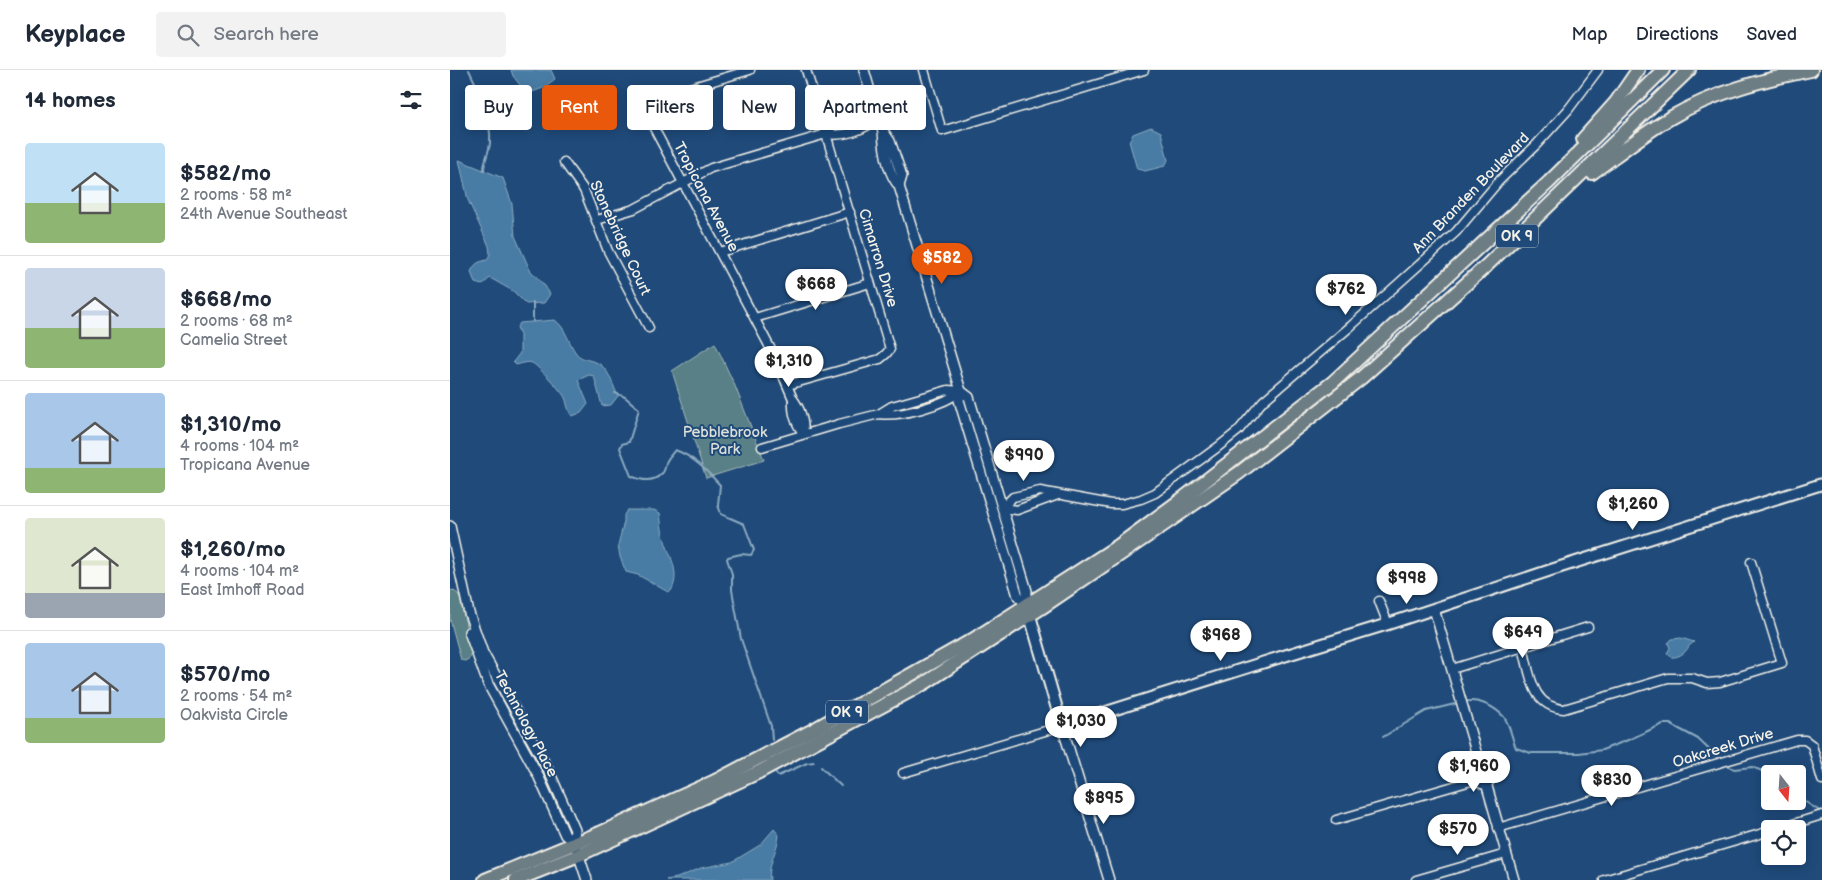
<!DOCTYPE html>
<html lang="en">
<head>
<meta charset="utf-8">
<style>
	:root { --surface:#fff; --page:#f2f2f3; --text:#1f2937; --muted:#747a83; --line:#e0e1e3; --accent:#ea580c }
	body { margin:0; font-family:"Balsamiq Sans",sans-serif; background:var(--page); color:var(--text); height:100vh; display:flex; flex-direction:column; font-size:19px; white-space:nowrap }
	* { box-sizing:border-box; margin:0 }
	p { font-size:16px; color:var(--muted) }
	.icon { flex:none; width:28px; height:28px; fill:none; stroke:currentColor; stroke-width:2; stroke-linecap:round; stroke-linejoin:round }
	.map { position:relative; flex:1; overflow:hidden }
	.side { display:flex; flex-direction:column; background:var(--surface); width:450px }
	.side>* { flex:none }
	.guide { position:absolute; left:15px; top:15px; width:475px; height:45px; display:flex; gap:10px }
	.needle { width:32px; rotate:163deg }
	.controls { position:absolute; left:1311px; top:695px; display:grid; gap:10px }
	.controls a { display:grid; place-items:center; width:45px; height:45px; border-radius:5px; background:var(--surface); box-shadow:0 2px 12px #0003; font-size:25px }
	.price { position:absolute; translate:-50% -42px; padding:0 11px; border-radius:18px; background:#fff; color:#222; font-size:16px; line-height:32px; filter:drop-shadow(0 1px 2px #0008) }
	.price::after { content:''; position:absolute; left:50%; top:30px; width:15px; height:11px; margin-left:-8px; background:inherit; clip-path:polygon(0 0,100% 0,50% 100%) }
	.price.active { background:var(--accent); color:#fff }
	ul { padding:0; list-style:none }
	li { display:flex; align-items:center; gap:15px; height:125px; padding:0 25px }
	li+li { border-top:1px solid var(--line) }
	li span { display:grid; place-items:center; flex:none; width:140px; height:100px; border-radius:5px; color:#555 }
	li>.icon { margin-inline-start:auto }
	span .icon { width:60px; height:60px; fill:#fffc; stroke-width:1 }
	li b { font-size:21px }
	h2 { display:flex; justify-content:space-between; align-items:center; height:60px; padding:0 25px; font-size:21px }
	.pill { padding:0 18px; border-radius:5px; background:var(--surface); box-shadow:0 2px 12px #0003; font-size:18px; line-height:45px }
	.pill.active { background:var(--accent); color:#fff }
	header { display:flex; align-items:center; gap:30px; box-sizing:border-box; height:70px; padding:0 25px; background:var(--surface); border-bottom:1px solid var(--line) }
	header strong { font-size:24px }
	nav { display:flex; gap:28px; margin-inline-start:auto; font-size:18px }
	.search { width:350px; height:45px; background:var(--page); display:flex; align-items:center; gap:12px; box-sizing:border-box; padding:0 18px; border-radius:5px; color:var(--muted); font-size:19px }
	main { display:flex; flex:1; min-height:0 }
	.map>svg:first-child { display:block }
	.green { fill:#598086; stroke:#a6b8b7 }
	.water { fill:#487ca5; stroke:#8dabc0 }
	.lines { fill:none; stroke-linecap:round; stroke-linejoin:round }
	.stream { stroke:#8dabc0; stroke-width:2 }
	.minor-casing { stroke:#f4f1e8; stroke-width:11 }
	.tertiary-casing { stroke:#f4f1e8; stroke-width:12 }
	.secondary-casing { stroke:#f4f1e8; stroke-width:14 }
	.trunk-casing { stroke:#f4f1e8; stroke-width:16 }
	.minor { stroke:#1f4a7a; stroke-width:8 }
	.tertiary { stroke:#1f4a7a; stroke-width:9 }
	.secondary { stroke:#1f4a7a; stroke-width:10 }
	.trunk { stroke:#6d7d84; stroke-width:12 }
	.labels { text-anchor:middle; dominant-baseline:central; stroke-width:4; stroke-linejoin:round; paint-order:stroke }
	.shield { fill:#1f4a7a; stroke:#b4bfc7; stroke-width:1 }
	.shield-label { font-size:14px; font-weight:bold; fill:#f4f1e8 }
	.street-label { font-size:15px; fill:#f4f1e8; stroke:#1f4a7a }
	.park-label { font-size:15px; fill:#dde0d9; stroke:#1f4a7a }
</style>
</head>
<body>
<header>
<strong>Keyplace</strong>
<div class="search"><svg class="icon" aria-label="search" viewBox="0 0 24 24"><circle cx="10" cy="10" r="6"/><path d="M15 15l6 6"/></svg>Search here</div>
<nav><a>Map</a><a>Directions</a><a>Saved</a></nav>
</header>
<main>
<section class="side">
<h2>14 homes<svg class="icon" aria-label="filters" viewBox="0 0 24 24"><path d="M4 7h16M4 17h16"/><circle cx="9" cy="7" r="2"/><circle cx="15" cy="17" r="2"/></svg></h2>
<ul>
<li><span style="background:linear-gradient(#bfe0f5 60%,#8fb573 0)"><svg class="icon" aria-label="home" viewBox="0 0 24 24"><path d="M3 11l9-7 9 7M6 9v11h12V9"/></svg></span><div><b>$582/mo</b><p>2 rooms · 58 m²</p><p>24th Avenue Southeast</p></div></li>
<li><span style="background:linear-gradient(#c9d6e8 60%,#8fb573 0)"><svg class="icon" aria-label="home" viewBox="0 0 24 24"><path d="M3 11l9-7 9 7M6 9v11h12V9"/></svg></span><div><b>$668/mo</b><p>2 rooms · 68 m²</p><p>Camelia Street</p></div></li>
<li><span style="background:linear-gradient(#a9c7e8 75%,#8fb573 0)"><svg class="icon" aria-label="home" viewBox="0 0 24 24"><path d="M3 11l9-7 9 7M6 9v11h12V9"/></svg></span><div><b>$1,310/mo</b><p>4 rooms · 104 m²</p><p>Tropicana Avenue</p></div></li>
<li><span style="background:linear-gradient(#dfe7d0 75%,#9aa5b1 0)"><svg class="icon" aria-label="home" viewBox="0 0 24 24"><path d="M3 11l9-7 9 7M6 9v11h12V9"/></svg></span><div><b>$1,260/mo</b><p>4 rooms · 104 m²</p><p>East Imhoff Road</p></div></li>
<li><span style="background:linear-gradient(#a9c7e8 75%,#8fb573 0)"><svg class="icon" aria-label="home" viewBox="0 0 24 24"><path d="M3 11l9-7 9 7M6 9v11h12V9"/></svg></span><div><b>$570/mo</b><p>2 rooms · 54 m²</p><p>Oakvista Circle</p></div></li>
</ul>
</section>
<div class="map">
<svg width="1372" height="810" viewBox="0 0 1372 810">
	<rect width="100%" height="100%" fill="#1f4a7a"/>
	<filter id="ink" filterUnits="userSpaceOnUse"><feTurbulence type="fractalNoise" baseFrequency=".02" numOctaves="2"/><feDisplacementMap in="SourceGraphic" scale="10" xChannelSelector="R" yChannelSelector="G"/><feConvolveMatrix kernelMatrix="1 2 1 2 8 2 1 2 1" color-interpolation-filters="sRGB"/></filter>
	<g filter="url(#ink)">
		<g class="green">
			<polygon points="265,273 285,316 314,390 256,408 222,301"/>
			<polygon points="3,520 9,525 22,581 20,588 15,591 11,590 0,549 0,521"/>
		</g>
		<g class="water">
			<polygon points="61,0 101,0 105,9 93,18 77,24 63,6"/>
			<polygon points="701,57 711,62 718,90 715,96 695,101 687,99 679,71 683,64"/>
			<path d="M9,90L53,108L62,134L65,166L80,200L95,216L100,224L94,233L76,234L63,221L40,208L32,215L25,213L21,202C25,193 28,192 37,190L40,184L39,176L18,130Z"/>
			<path d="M105,250C116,258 118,272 126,283C132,291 143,289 151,295C160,302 163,316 168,326L161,335L152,336L144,306L139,305L128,310L138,334L131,343L122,346C117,340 118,335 115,328C113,322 87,295 82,293C77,291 71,294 66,295L63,292L70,283V265L67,257L70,253Z"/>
			<path d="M177,440H204L210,443C211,449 211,454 212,459C215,480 233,501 221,521L218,522L188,505L176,502L170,487L168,475L174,452V445Z"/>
			<path d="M1231,568L1244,572L1239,576C1236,583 1228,588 1221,587L1217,583L1220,578L1218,573L1222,569Z"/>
			<path d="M324,759L329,765C328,780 317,795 320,810H216L227,808L251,798L282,792L310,775Z"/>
		</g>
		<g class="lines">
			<g class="stream">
				<path d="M19,0C29,19 42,51 40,73C39,83 34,90 34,100"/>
				<polyline points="83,232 83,251"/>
				<path d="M165,323L175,327L189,339L179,372L172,374L170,378L181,406C190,410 203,413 211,404C215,402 215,397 216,393C217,389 222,384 225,380C243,386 257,401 270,415L268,435L271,444L294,454L304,480L301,485L291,484L278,487L277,489L282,504V520L291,569L321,656L322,670"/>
				<path d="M1014,632C1028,628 1045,637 1054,647C1060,655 1062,669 1066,678L1081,683H1129L1152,680L1178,670L1213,654H1220L1248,669L1270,690"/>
				<polyline points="933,667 976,641 1009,633"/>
				<polyline points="1275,694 1284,699 1302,697 1320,704"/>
				<polyline points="371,697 391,716"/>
				<polyline points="326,703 328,706 357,693 364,692"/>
				<polyline points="1348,727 1371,742"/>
			</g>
			<g class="minor-casing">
				<g id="minor">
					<polyline points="300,0 206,28 200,33 197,45 325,287 343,329"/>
					<polyline points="474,0 492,61 694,0"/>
					<polyline points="376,64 384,55 417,45 428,48"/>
					<polyline points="114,92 134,120 158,181 199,258"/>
					<path d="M147,150L184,139L261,98L376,64C395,67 414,60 428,48"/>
					<polyline points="270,182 400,142"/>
					<polyline points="305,248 420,213"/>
					<polyline points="338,315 430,289 436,284 440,279 376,64 356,0"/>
					<path d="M498,320L511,321C494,335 451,347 429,344L442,336Z"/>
					<path d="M343,329C351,339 354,351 354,364C345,354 342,343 343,329Z"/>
					<polyline points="312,377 389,354 429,344"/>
					<polyline points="552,438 563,427 590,421 661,434 672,434 691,429 705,423 768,377 788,361 813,331 901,256 1006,162 1049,111 1087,74 1118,40 1148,0"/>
					<polyline points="552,438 567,440 608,425"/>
					<polyline points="929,531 938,554"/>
					<path d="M1073,577C1080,603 1081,637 1114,639L1218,608H1242L1257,613L1270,612L1332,593L1301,492"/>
					<polyline points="1002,599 1138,557"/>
					<polyline points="453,703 612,656"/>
					<polyline points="886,750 1028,709"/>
					<polyline points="1048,758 1347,670 1355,670 1362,675 1372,710"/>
					<polyline points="1327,759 1372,745"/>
					<polyline points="966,810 1056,784"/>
					<polyline points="1154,810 1320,761"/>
				</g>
			</g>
			<g class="tertiary-casing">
				<g id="tertiary">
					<polyline points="414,0 428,48 433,61 440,71 452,106 449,116"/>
					<path d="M433,61C434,80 437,102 449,116L511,321L509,330L568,526L577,535"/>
					<polyline points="511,321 519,327 577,521 576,533"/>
					<polyline points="0,456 19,543 33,583 98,699 125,760 123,771"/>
					<polyline points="984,539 1032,702"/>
					<polyline points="19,562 38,614 87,703 115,765 125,774 137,810"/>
					<polyline points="612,656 659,810"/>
					<circle cx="1034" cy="708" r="6"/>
					<polyline points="1036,713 1064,810"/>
				</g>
			</g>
			<g class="secondary-casing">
				<polyline id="secondary" points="578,539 612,656 837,585 938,554 1101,500 1372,414"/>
			</g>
			<g class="trunk-casing">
				<g id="trunk">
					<polyline points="1133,69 1166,32 1188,0"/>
					<path d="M1142,103C1168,84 1193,64 1220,48C1264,22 1312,10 1361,0"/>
					<polyline points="35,810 150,763 263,712 363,660 524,569 668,476 732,429 883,312 1099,112 1213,0"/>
					<polyline points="66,810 129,785 309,702 475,613 594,536 715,454 789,403 911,308 1036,196 1239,0"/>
				</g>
			</g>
			<use href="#minor" class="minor"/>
			<use href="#tertiary" class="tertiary"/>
			<use href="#secondary" class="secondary"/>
			<use href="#trunk" class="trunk"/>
		</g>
	</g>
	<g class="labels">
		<g class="shield">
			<rect x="1046" y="154.5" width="42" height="23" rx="4"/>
			<rect x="376" y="630.5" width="42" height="23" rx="4"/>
		</g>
		<g class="shield-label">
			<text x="1067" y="166">OK 9</text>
			<text x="397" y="642">OK 9</text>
		</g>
		<g class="street-label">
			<text transform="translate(1021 123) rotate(-46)">Ann Branden Boulevard</text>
			<text transform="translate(256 127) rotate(62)">Tropicana Avenue</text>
			<text transform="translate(170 168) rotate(65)">Stonebridge Court</text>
			<text transform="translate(428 188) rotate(73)">Cimarron Drive</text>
			<text transform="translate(76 654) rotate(62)">Technology Place</text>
			<text transform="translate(1273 678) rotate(-17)">Oakcreek Drive</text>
		</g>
		<g class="park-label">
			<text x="275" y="362">Pebblebrook<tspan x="275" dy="17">Park</tspan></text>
		</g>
	</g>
</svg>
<div class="controls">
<a><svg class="needle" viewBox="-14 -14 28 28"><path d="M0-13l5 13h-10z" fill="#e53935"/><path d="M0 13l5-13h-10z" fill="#747a83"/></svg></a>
<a><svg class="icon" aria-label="locate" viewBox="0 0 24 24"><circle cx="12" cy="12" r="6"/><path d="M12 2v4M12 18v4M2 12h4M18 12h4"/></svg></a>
</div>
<b class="price active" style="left:492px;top:215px">$582</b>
<b class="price" style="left:366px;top:241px">$668</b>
<b class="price" style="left:896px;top:246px">$762</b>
<b class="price" style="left:339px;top:318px">$1,310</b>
<b class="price" style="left:574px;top:412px">$990</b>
<b class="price" style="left:1183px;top:461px">$1,260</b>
<b class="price" style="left:957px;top:535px">$998</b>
<b class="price" style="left:1073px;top:589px">$649</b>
<b class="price" style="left:771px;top:592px">$968</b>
<b class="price" style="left:631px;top:678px">$1,030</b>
<b class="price" style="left:1024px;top:723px">$1,960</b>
<b class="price" style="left:1162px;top:737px">$830</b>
<b class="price" style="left:654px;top:755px">$895</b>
<b class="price" style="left:1008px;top:786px">$570</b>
<div class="guide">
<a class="pill">Buy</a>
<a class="pill active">Rent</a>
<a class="pill">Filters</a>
<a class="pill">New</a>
<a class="pill">Apartment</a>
</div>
</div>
</main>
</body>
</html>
